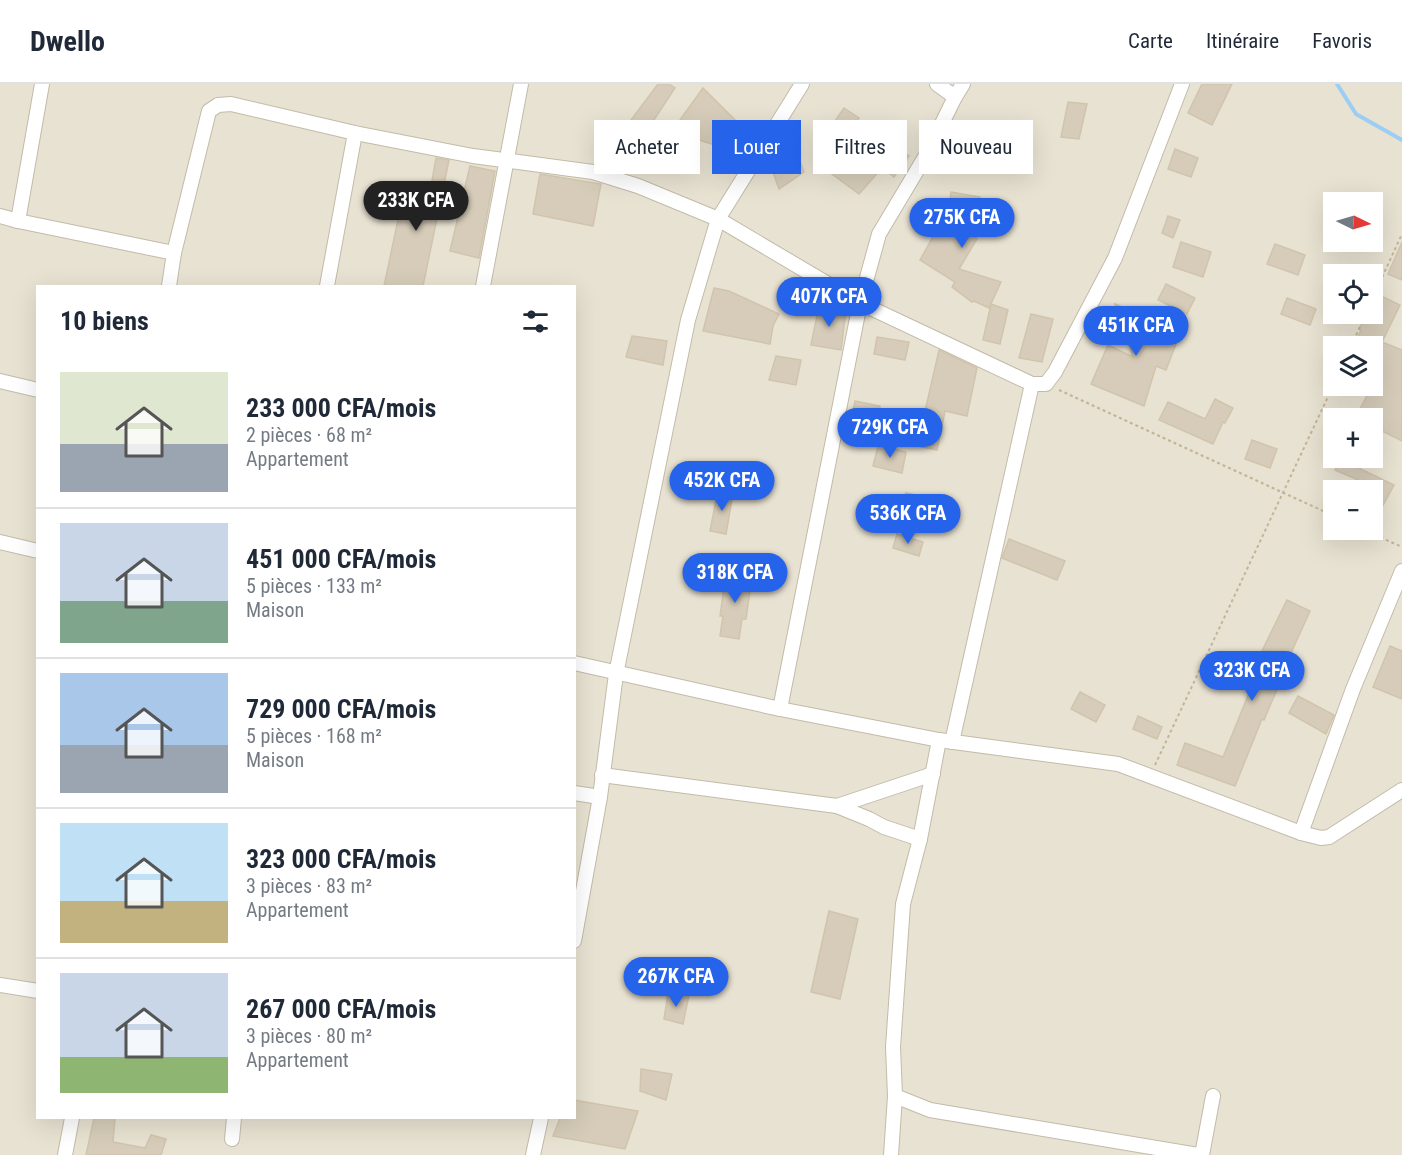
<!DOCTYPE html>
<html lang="fr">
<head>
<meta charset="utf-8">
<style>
	:root { --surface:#fff; --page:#f6f6f7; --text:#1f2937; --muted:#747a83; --line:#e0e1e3; --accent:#2563eb }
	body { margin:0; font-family:"Roboto Condensed",sans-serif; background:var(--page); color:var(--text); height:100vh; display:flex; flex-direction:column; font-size:22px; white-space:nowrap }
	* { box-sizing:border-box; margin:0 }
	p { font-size:20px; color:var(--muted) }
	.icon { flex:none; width:33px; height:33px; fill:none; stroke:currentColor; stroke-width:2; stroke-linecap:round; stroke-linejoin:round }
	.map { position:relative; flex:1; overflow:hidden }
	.drawer { position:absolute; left:36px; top:201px; width:540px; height:834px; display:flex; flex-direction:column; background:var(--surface); border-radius:0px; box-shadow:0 6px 24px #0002 }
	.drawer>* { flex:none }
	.guide { position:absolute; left:594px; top:36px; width:570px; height:54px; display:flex; gap:12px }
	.needle { width:39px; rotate:95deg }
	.buttons { position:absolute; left:1323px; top:108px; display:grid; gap:12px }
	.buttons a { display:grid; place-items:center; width:60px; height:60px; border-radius:0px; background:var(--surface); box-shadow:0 6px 24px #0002; font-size:30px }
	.price { position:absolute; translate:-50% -51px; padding:0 14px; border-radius:21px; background:var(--accent); color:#fff; font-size:20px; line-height:39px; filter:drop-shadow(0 2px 3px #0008) }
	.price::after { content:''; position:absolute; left:50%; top:36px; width:18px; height:14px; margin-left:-9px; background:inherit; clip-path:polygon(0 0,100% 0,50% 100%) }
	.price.on { background:#222; color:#fff }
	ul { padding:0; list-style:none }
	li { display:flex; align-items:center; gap:18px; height:150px; padding:0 24px }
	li+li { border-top:2px solid var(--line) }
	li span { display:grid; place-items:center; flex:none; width:168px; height:120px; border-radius:0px; color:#555 }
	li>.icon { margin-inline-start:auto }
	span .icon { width:72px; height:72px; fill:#fffc; stroke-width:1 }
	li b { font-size:26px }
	h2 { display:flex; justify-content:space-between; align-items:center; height:72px; padding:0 24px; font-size:26px }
	.pill { padding:0 21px; border-radius:0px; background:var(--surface); box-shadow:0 6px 24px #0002; font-size:21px; line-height:54px }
	.pill.on { background:var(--accent); color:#fff }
	header { display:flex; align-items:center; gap:36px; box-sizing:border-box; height:84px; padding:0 30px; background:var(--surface); border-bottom:2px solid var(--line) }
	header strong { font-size:28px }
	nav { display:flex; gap:33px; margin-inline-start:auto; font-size:21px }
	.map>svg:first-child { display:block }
	.residential { fill:#e8e2d2; fill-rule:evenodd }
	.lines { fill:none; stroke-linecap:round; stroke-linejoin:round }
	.stream { stroke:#9bcdf5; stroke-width:4 }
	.building { fill:#d6ccb9; stroke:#d1c4ac; stroke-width:1.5 }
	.minor-casing { stroke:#c2bba9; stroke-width:16 }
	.path { stroke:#c2b596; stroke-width:2; stroke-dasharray:3 3; stroke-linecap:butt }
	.minor { stroke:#fff; stroke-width:14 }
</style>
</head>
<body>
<header>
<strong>Dwello</strong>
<nav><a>Carte</a><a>Itinéraire</a><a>Favoris</a></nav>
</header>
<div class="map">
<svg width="1402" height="1071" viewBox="0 0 1402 1071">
	<rect width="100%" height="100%" fill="#f3efe4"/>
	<path class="residential" d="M0,0H1402V1071H0ZM1334,118H1372V158H1334ZM1334,190H1372V230H1334ZM38,202H574V1034H38ZM1334,262H1372V302H1334ZM1334,334H1372V374H1334ZM1334,406H1372V446H1334Z"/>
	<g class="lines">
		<polyline class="stream" points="1337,0 1356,30 1402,56"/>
	</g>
	<g class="building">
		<polygon points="658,0 669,0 675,4 644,51 628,40"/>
		<polygon points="1202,0 1232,0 1212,41 1188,29"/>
		<polygon points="703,4 741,42 730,66 672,47"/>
		<polygon points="1068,18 1087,20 1079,55 1061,53"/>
		<polygon points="844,24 859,34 845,54 880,82 895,62 909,72 894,93 882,84 859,110 824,84 834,70 820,58"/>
		<polygon points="1175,65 1198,74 1191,93 1168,85"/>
		<polygon points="796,66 804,88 779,105 769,77"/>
		<polygon points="436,74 449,76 423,202 384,202 405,103 430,108"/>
		<polygon points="470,82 495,87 479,174 450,167"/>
		<polygon points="540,90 601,100 593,142 533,130"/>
		<polygon points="951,108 980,113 979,117 997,122 994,139 953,133 977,155 959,185 1001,198 989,224 974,217 972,218 952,203 955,198 920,176 939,142 946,146"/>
		<polygon points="1168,132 1180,136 1173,154 1162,149"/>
		<polygon points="1181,158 1211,168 1203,193 1173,183"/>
		<polygon points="1402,158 1402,196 1388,190"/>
		<polygon points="1275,160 1305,171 1298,191 1267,180"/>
		<polygon points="1166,200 1195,214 1187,230 1158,216"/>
		<polygon points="714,204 729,207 779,230 773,242 770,260 703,247"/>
		<polygon points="1377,210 1400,221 1382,258 1402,266 1402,357 1372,342 1372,334 1355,334 1372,302 1372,262 1354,262 1361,246 1359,245 1367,230 1372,230 1372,219"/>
		<polygon points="1287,214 1316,225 1310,241 1281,230"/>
		<polygon points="991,220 1008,226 1000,260 983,256"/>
		<polygon points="1115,220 1181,247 1166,286 1156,282 1144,322 1091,300 1108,261 1133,273"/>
		<polygon points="819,222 846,226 841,266 811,261"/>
		<polygon points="1031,230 1053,235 1042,278 1019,274"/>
		<polygon points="632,252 667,257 663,281 626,273"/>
		<polygon points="877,253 909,258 905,276 874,270"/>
		<polygon points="939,266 977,284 967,332 945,327 937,366 917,362"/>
		<polygon points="776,272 801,276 796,301 769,296"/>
		<polygon points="1215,315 1233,324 1225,339 1223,338 1213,360 1159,336 1168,318 1205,335"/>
		<polygon points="855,317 880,322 873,359 848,355"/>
		<polygon points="1252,356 1277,365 1270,384 1245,375"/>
		<polygon points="878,362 906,368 902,389 873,382"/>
		<polygon points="1340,375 1394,401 1382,423 1372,418 1372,406 1359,406 1363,398 1335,386"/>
		<polygon points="718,406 733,409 726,450 710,447"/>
		<polygon points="906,409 935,415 932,430 903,424"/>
		<polygon points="897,450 923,458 919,472 893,464"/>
		<polygon points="1009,455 1065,477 1057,496 1002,474"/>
		<polygon points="726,489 752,492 746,535 742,535 739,555 720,552 723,532 720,532"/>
		<polygon points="1287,516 1310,527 1276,602 1278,603 1264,636 1262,635 1235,702 1177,681 1185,659 1223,673 1258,587 1253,585"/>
		<polygon points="1390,562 1402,567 1402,615 1373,603"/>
		<polygon points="1080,608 1105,621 1096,638 1071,625"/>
		<polygon points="1298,612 1334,631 1326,650 1289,629"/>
		<polygon points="1138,632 1162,643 1157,655 1133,645"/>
		<polygon points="829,827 858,835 840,915 811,908"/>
		<polygon points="668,909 689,911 683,940 664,935"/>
		<polygon points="641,985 672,990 666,1016 640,1007"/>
		<polygon points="574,1016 638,1027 625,1065 553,1052 560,1034 574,1034"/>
		<polygon points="94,1034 115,1034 113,1058 145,1064 151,1051 166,1055 161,1071 86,1071"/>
	</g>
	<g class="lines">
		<g class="minor-casing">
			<g id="minor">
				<polyline points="937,0 955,13 963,0"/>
				<polyline points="0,132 18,137 174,169"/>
				<polyline points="18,137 42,0"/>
				<polyline points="169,202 174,169 209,27 218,21 231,20 355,49 473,72 593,88 638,102 718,135 860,219 1032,300 1046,300 1055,288 1115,174 1182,0"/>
				<polyline points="327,202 355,49"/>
				<polyline points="483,202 521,0"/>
				<polyline points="0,297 38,306"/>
				<polyline points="0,458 38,467"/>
				<polyline points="574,579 780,625 939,656 1118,680 1301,749 1321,754 1329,753 1402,706"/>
				<polyline points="780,625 860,219 879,150 928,68 955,13"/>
				<polyline points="952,658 1032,300"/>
				<polyline points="602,691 837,722 933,690"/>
				<polyline points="574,709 600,713"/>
				<polyline points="837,722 869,735 884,743 920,755"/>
				<polyline points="1301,749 1353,605 1402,487"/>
				<polyline points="574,857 600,713 616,590 688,236 718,135 802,0"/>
				<polyline points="0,901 38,907"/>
				<polyline points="895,1012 930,1026 1198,1071"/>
				<polyline points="232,1055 234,1034"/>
				<polyline points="65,1071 72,1034"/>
				<polyline points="533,1071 541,1034"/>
				<polyline points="891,1071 895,1012 893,963 903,820 920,755 939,656"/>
				<polyline points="1202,1071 1213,1012"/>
			</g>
		</g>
		<g class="path">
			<polyline points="1372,215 1402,150"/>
			<polyline points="1351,262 1366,230"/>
			<polyline points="1059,306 1334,432"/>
			<polyline points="1364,446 1402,463"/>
			<polyline points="1155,681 1334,300"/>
		</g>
		<use href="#minor" class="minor"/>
	</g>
</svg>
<div class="buttons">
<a><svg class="needle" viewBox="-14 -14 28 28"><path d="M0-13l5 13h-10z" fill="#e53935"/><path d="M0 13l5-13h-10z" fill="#747a83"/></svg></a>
<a><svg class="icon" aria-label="locate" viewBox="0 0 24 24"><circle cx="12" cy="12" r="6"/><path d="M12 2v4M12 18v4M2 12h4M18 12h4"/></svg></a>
<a><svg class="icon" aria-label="layers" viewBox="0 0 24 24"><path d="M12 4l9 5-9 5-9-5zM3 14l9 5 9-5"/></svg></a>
<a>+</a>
<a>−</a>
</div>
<b class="price on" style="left:416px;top:148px">233K CFA</b>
<b class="price" style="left:962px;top:165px">275K CFA</b>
<b class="price" style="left:829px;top:244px">407K CFA</b>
<b class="price" style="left:1136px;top:273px">451K CFA</b>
<b class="price" style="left:890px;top:375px">729K CFA</b>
<b class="price" style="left:722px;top:428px">452K CFA</b>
<b class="price" style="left:908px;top:461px">536K CFA</b>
<b class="price" style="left:735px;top:520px">318K CFA</b>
<b class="price" style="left:1252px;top:618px">323K CFA</b>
<b class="price" style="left:676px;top:924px">267K CFA</b>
<div class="guide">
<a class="pill">Acheter</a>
<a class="pill on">Louer</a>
<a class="pill">Filtres</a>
<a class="pill">Nouveau</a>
</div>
<section class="drawer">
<h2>10 biens<svg class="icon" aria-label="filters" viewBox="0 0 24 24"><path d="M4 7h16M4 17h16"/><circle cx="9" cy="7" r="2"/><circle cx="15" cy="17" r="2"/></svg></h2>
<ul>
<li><span style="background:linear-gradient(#dfe7d0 60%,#9aa5b1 0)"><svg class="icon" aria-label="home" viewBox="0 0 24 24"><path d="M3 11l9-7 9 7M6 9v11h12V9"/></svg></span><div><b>233 000 CFA/mois</b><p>2 pièces · 68 m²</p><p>Appartement</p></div></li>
<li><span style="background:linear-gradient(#c9d6e8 65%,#7fa58c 0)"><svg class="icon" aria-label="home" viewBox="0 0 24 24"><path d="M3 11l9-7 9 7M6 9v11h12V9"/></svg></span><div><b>451 000 CFA/mois</b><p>5 pièces · 133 m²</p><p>Maison</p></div></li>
<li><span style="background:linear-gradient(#a9c7e8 60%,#9aa5b1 0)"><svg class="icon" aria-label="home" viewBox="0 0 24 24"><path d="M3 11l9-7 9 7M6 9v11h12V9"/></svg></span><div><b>729 000 CFA/mois</b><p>5 pièces · 168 m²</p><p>Maison</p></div></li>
<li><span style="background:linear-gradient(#bfe0f5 65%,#c2b280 0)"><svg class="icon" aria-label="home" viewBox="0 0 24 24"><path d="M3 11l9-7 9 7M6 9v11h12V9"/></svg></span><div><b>323 000 CFA/mois</b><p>3 pièces · 83 m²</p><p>Appartement</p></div></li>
<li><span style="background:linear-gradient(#c9d6e8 70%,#8fb573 0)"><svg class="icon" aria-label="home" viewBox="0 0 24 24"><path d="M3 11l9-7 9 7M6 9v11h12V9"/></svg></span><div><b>267 000 CFA/mois</b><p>3 pièces · 80 m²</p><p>Appartement</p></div></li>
</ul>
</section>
</div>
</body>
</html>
